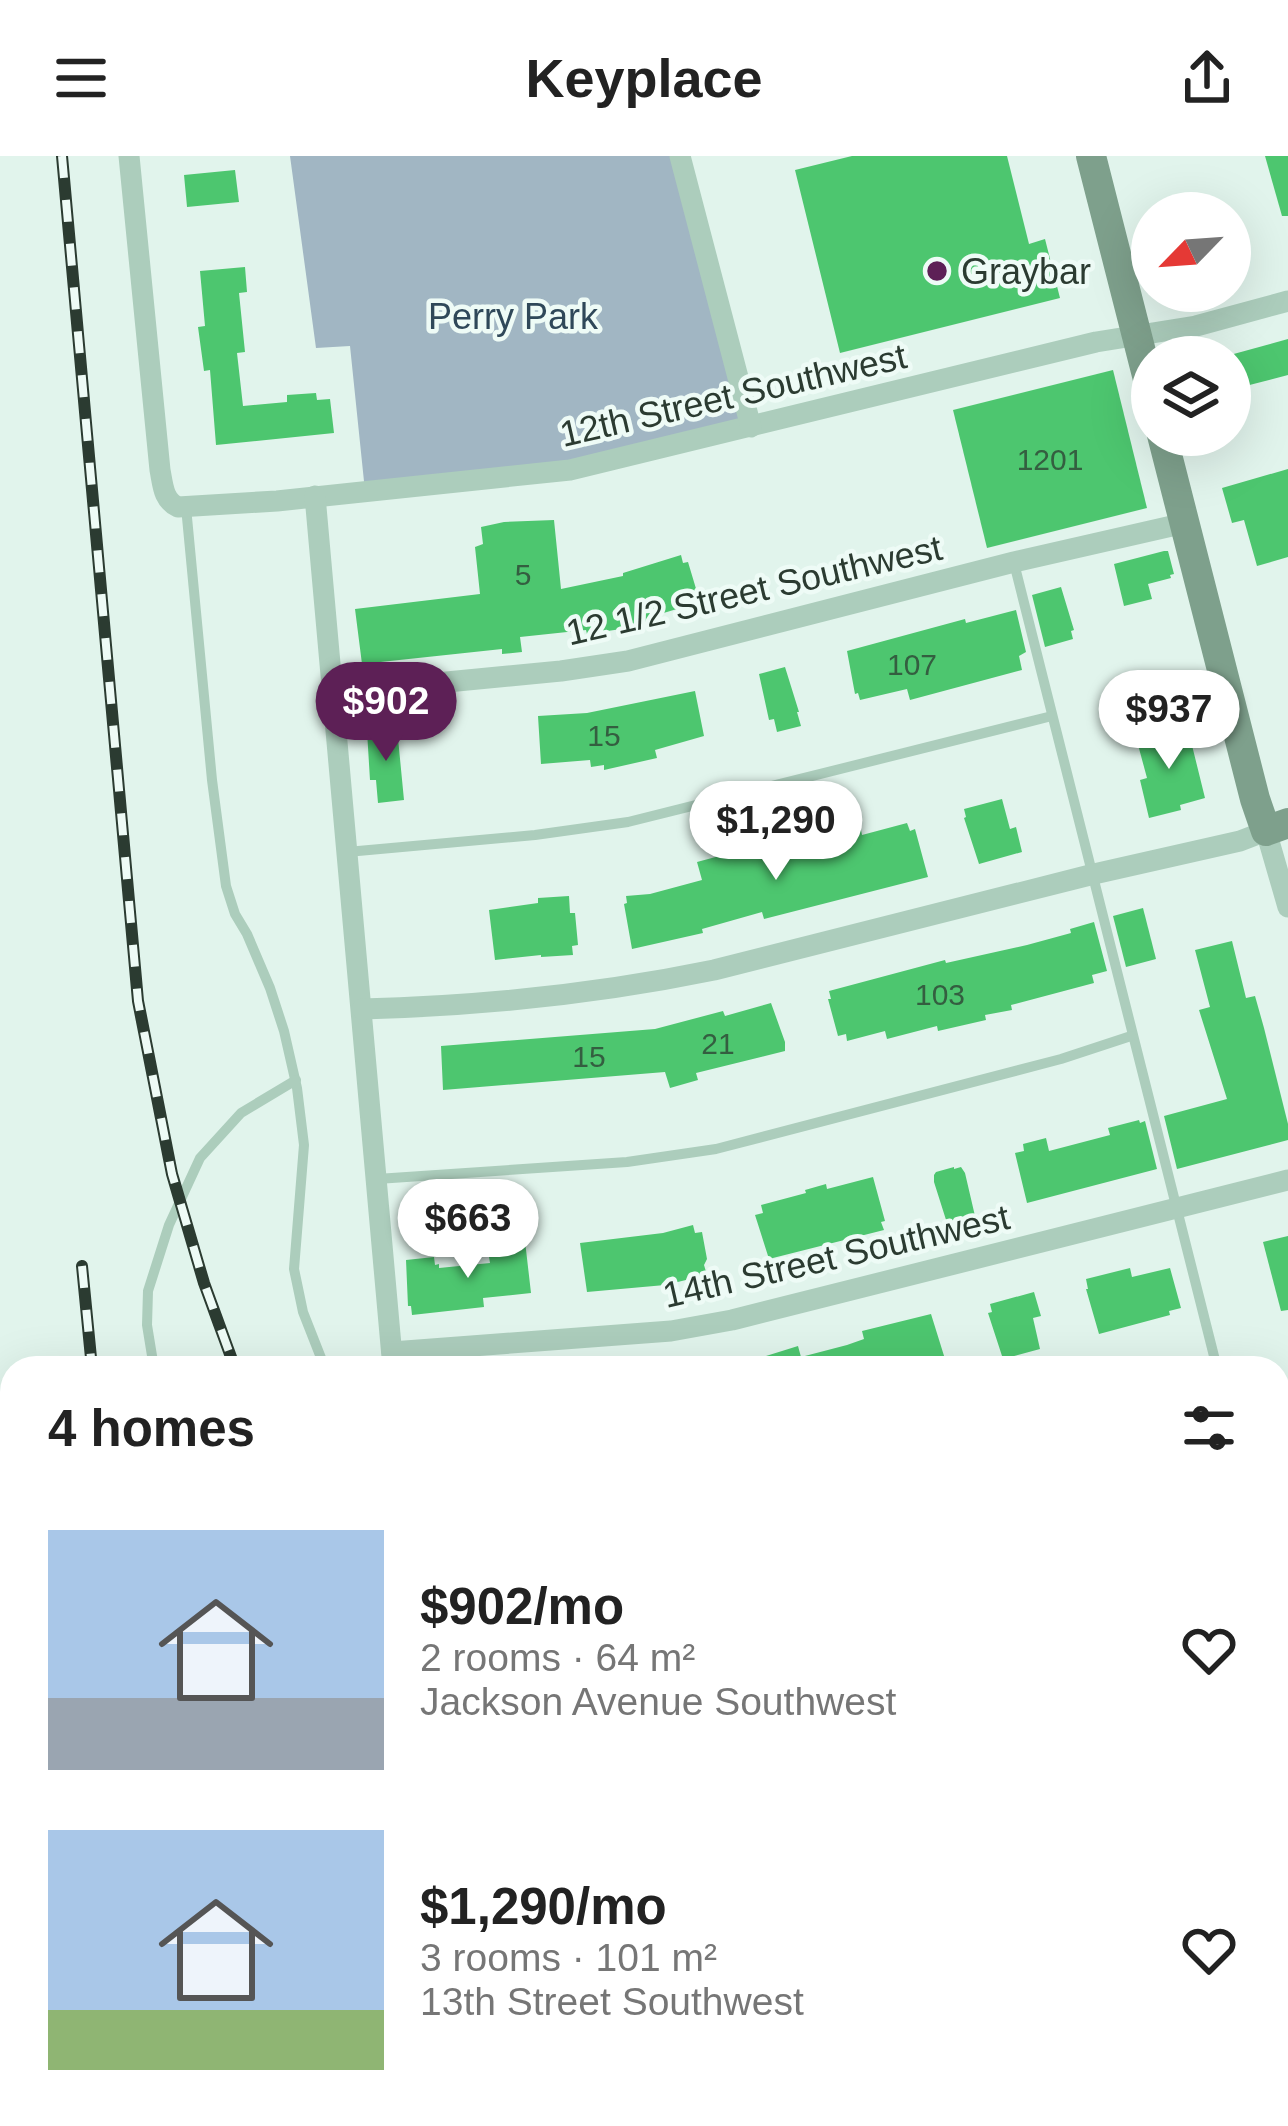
<!DOCTYPE html>
<html lang="en">
<head>
<meta charset="utf-8">
<style>
	:root { --surface:#fff; --page:#f6f6f6; --text:#222; --muted:#767676; --accent:#5d2056 }
	body { margin:0; font-family:Helvetica,sans-serif; background:var(--page); color:var(--text); height:100vh; display:flex; flex-direction:column; font-size:45px; white-space:nowrap }
	* { box-sizing:border-box; margin:0 }
	p { font-size:39px; color:var(--muted) }
	.icon { flex:none; width:66px; height:66px; fill:none; stroke:currentColor; stroke-width:2; stroke-linecap:round; stroke-linejoin:round }
	.map { position:relative; flex:1; overflow:hidden }
	.drawer { position:absolute; left:0px; top:1200px; width:1290px; height:771px; display:flex; flex-direction:column; background:var(--surface); border-radius:36px 36px 0 0; box-shadow:0 12px 48px #0002 }
	.drawer>* { flex:none }
	.needle { width:78px; rotate:245deg }
	.controls { position:absolute; left:1131px; top:36px; display:grid; gap:24px }
	.controls a { display:grid; place-items:center; width:120px; height:120px; border-radius:50%; background:var(--surface); box-shadow:0 12px 48px #0002; font-size:60px }
	.price { position:absolute; translate:-50% -102px; padding:0 27px; border-radius:42px; background:#fff; color:#222; font-size:39px; line-height:78px; filter:drop-shadow(0 3px 6px #0008) }
	.price::after { content:''; position:absolute; left:50%; top:72px; width:36px; height:27px; margin-left:-18px; background:inherit; clip-path:polygon(0 0,100% 0,50% 100%) }
	.price.current { background:var(--accent); color:#fff }
	ul { padding:0; list-style:none }
	li { display:flex; align-items:center; gap:36px; height:300px; padding:0 48px }
	li span { display:grid; place-items:center; flex:none; width:336px; height:240px; border-radius:0px; color:#555 }
	li>.icon { margin-inline-start:auto }
	span .icon { width:144px; height:144px; fill:#fffc; stroke-width:1 }
	li b { font-size:51px }
	h2 { display:flex; justify-content:space-between; align-items:center; height:144px; padding:0 48px; font-size:51px }
	header { display:flex; justify-content:space-between; align-items:center; height:156px; padding:0 48px; background:var(--surface); font-size:54px; font-weight:600 }
	.map>svg:first-child { display:block }
	.green { fill:#a1b6c3 }
	.building { fill:#4dc66f }
	.lines { fill:none; stroke-linecap:round; stroke-linejoin:round }
	.lane { stroke:#accdbc; stroke-width:10 }
	.street { stroke:#accdbc; stroke-width:21 }
	.secondary { stroke:#7ea08c; stroke-width:30 }
	.rail-casing { stroke:#2b3b31; stroke-width:12 }
	.rail { stroke:#eefbf6; stroke-width:8; stroke-dasharray:22; stroke-linecap:butt }
	.poi-dot { fill:#5d2056; stroke:#eefbf6; stroke-width:4.5 }
	.labels { text-anchor:middle; dominant-baseline:central; stroke-width:9; stroke-linejoin:round; paint-order:stroke }
	.number-label { font-size:30px; fill:#345e40 }
	.poi-label { font-size:36px; fill:#2b3b31; stroke:#eefbf6; text-anchor:start }
	.park-label { font-size:36px; fill:#2f4859; stroke:#eefbf6 }
	.street-label { font-size:36px; fill:#2b3b31; stroke:#eefbf6 }
</style>
</head>
<body>
<header><svg class="icon" aria-label="menu" viewBox="0 0 24 24"><path d="M4 6h16M4 12h16M4 18h16"/></svg>Keyplace<svg class="icon" aria-label="share" viewBox="0 0 24 24"><path d="M12 15V3M7 8l5-5 5 5M5 13v7h14v-7"/></svg></header>
<div class="map">
<svg width="1288" height="1970" viewBox="0 0 1288 1970">
	<rect width="100%" height="100%" fill="#e1f4ec"/>
	<g class="green">
		<polygon points="290,0 680,0 751,271 570,314 365,335 350,190 316,192"/>
		<polygon points="1288,1392 1288,1970 824,1970 817,1959 1278,1959 1278,1395"/>
	</g>
	<g class="building">
		<polygon points="852,0 1007,0 1029,88 1045,83 1060,142 840,197 795,14"/>
		<polygon points="1265,0 1288,0 1288,60 1282,60"/>
		<polygon points="235,14 239,46 187,51 184,19"/>
		<polygon points="245,111 247,136 239,137 245,196 237,197 243,250 287,246 287,239 316,237 317,244 330,243 334,277 216,289 210,214 204,215 198,171 205,170 200,115"/>
		<polygon points="1288,183 1288,219 1230,234 1230,199"/>
		<polygon points="1113,214 1147,352 987,392 953,254"/>
		<polygon points="1288,313 1288,401 1257,410 1244,364 1232,367 1222,332"/>
		<polygon points="554,364 561,433 623,420 623,417 681,399 683,407 688,406 700,446 657,459 658,464 628,472 587,478 586,474 520,481 522,496 502,498 502,493 362,508 355,453 480,438 475,391 483,388 481,371 504,366"/>
		<polygon points="1164,395 1168,395 1174,418 1170,419 1171,422 1148,428 1152,443 1124,450 1114,408"/>
		<polygon points="1061,431 1074,474 1071,475 1073,483 1045,491 1032,439"/>
		<polygon points="1016,454 1026,496 1019,500 1022,514 910,544 907,533 860,544 858,537 855,538 847,495 965,463 966,467"/>
		<polygon points="785,511 799,556 797,556 801,570 777,576 774,563 769,564 759,518"/>
		<polygon points="695,535 704,580 655,594 657,602 604,614 604,609 591,611 590,604 541,608 538,560 587,557"/>
		<polygon points="1187,569 1205,642 1180,649 1181,654 1149,662 1140,624 1147,622 1137,585 1145,583 1144,580"/>
		<polygon points="397,572 404,644 378,647 376,624 370,624 367,575"/>
		<polygon points="1002,643 1010,673 1016,671 1022,696 979,708 964,662 966,661 964,653"/>
		<polygon points="907,667 910,675 915,673 928,721 764,763 762,756 702,773 703,777 632,793 624,748 627,747 626,740 650,738 702,724 697,706 775,685 778,696 861,674 862,679"/>
		<polygon points="569,740 570,757 575,757 578,789 572,790 573,799 541,801 541,799 495,804 489,754 538,747 538,742"/>
		<polygon points="1143,752 1156,803 1126,811 1113,760"/>
		<polygon points="1094,766 1107,815 1092,819 1094,827 1011,849 1012,854 985,859 986,864 938,875 937,870 887,883 885,875 847,885 846,878 838,880 828,843 831,843 829,835 945,804 946,807 1027,789 1071,777 1070,773"/>
		<polygon points="1232,785 1246,842 1255,840 1264,872 1288,968 1288,984 1177,1013 1164,960 1227,943 1199,854 1210,851 1195,794"/>
		<polygon points="771,847 785,886 785,895 696,917 698,924 670,932 665,916 443,934 441,890 655,873 723,855 725,860"/>
		<polygon points="1139,964 1140,967 1145,965 1157,1013 1027,1047 1015,997 1024,995 1023,988 1046,982 1049,995 1110,979 1108,972"/>
		<polygon points="954,1011 954,1013 961,1011 965,1017 975,1060 947,1067 934,1026 934,1019 936,1016"/>
		<polygon points="873,1021 885,1065 881,1066 884,1074 769,1103 755,1059 763,1057 761,1049 806,1037 805,1034 826,1028 827,1033"/>
		<polygon points="693,1069 695,1077 702,1076 707,1103 704,1109 707,1119 665,1129 587,1136 580,1087 663,1077"/>
		<polygon points="1288,1080 1288,1154 1281,1155 1263,1086"/>
		<polygon points="525,1085 531,1137 483,1142 484,1151 412,1159 411,1150 408,1150 406,1104 434,1101 435,1109 439,1108 439,1112 490,1107 487,1089"/>
		<polygon points="1130,1112 1132,1121 1170,1112 1181,1152 1169,1155 1170,1159 1099,1178 1086,1133 1088,1133 1086,1123"/>
		<polygon points="1034,1136 1041,1160 1033,1162 1040,1193 1003,1203 988,1157 992,1156 990,1148"/>
		<polygon points="931,1158 945,1203 940,1204 943,1212 744,1212 743,1207 798,1190 801,1201 847,1189 864,1183 862,1175"/>
	</g>
	<g class="lines">
		<g class="lane">
			<polyline points="186,351 212,624 226,730 235,758 247,778 270,832 284,875 297,932 304,989 294,1113 303,1156 325,1212"/>
			<polyline points="1014,407 1217,1212"/>
			<polyline points="347,696 535,679 628,666 1052,560"/>
			<polyline points="377,1023 627,1006 716,993 1061,903 1131,880"/>
			<polyline points="154,1212 147,1169 148,1135 169,1069 200,1002 241,957 296,924"/>
			<polyline points="1278,1695 1288,1697"/>
			<polyline points="1278,1732 1288,1729"/>
		</g>
		<g class="street">
			<path d="M129,0L160,314C163,329 163,344 178,351L277,345L570,314L1096,186L1196,170L1288,145"/>
			<polyline points="680,0 751,271"/>
			<polyline points="315,340 393,1212"/>
			<polyline points="333,537 561,515 628,505 1014,406 1185,367"/>
			<path d="M362,853C480,850 598,838 714,814L1094,718L1240,685L1266,675L1288,751"/>
			<polyline points="392,1196 671,1175 732,1164 1288,1024"/>
			<polyline points="1278,1373 1288,1370"/>
		</g>
		<g class="secondary">
			<polyline points="1091,0 1152,239"/>
			<polyline points="1162,279 1255,643 1266,675 1288,667"/>
		</g>
		<g class="rail-casing">
			<g id="rail">
				<polyline points="62,0 138,845 172,1018 204,1127 235,1212"/>
				<polyline points="82,1110 92,1212"/>
				<polyline points="587,1959 592,1970"/>
			</g>
		</g>
		<use href="#rail" class="rail"/>
	</g>
	<circle class="poi-dot" cx="937" cy="115" r="12"/>
	<g class="labels">
		<g class="number-label">
			<text x="1050" y="303">1201</text>
			<text x="523" y="418">5</text>
			<text x="912" y="508">107</text>
			<text x="604" y="579">15</text>
			<text x="940" y="838">103</text>
			<text x="718" y="887">21</text>
			<text x="589" y="900">15</text>
		</g>
		<g class="poi-label">
			<text x="961" y="115">Graybar</text>
		</g>
		<g class="park-label">
			<text x="513" y="160">Perry Park</text>
		</g>
		<g class="street-label">
			<text transform="translate(733 239) rotate(-13)">12th Street Southwest</text>
			<text transform="translate(754 434) rotate(-13)">12 1/2 Street Southwest</text>
			<text transform="translate(836 1100) rotate(-13)">14th Street Southwest</text>
		</g>
	</g>
</svg>
<div class="controls">
<a><svg class="needle" viewBox="-14 -14 28 28"><path d="M0-13l5 13h-10z" fill="#e53935"/><path d="M0 13l5-13h-10z" fill="#767676"/></svg></a>
<a><svg class="icon" aria-label="layers" viewBox="0 0 24 24"><path d="M12 4l9 5-9 5-9-5zM3 14l9 5 9-5"/></svg></a>
</div>
<b class="price current" style="left:386px;top:608px">$902</b>
<b class="price" style="left:1169px;top:616px">$937</b>
<b class="price" style="left:776px;top:727px">$1,290</b>
<b class="price" style="left:468px;top:1125px">$663</b>
<section class="drawer">
<h2>4 homes<svg class="icon" aria-label="filters" viewBox="0 0 24 24"><path d="M4 7h16M4 17h16"/><circle cx="9" cy="7" r="2"/><circle cx="15" cy="17" r="2"/></svg></h2>
<ul>
<li><span style="background:linear-gradient(#a9c7e8 70%,#9aa5b1 0)"><svg class="icon" aria-label="home" viewBox="0 0 24 24"><path d="M3 11l9-7 9 7M6 9v11h12V9"/></svg></span><div><b>$902/mo</b><p>2 rooms · 64 m²</p><p>Jackson Avenue Southwest</p></div><svg class="icon" aria-label="heart" viewBox="0 0 24 24"><path d="M12 20l-8-8c-3-5 5-10 8-4 3-6 11-1 8 4z"/></svg></li>
<li><span style="background:linear-gradient(#a9c7e8 75%,#8fb573 0)"><svg class="icon" aria-label="home" viewBox="0 0 24 24"><path d="M3 11l9-7 9 7M6 9v11h12V9"/></svg></span><div><b>$1,290/mo</b><p>3 rooms · 101 m²</p><p>13th Street Southwest</p></div><svg class="icon" aria-label="heart" viewBox="0 0 24 24"><path d="M12 20l-8-8c-3-5 5-10 8-4 3-6 11-1 8 4z"/></svg></li>
</ul>
</section>
</div>
</body>
</html>
